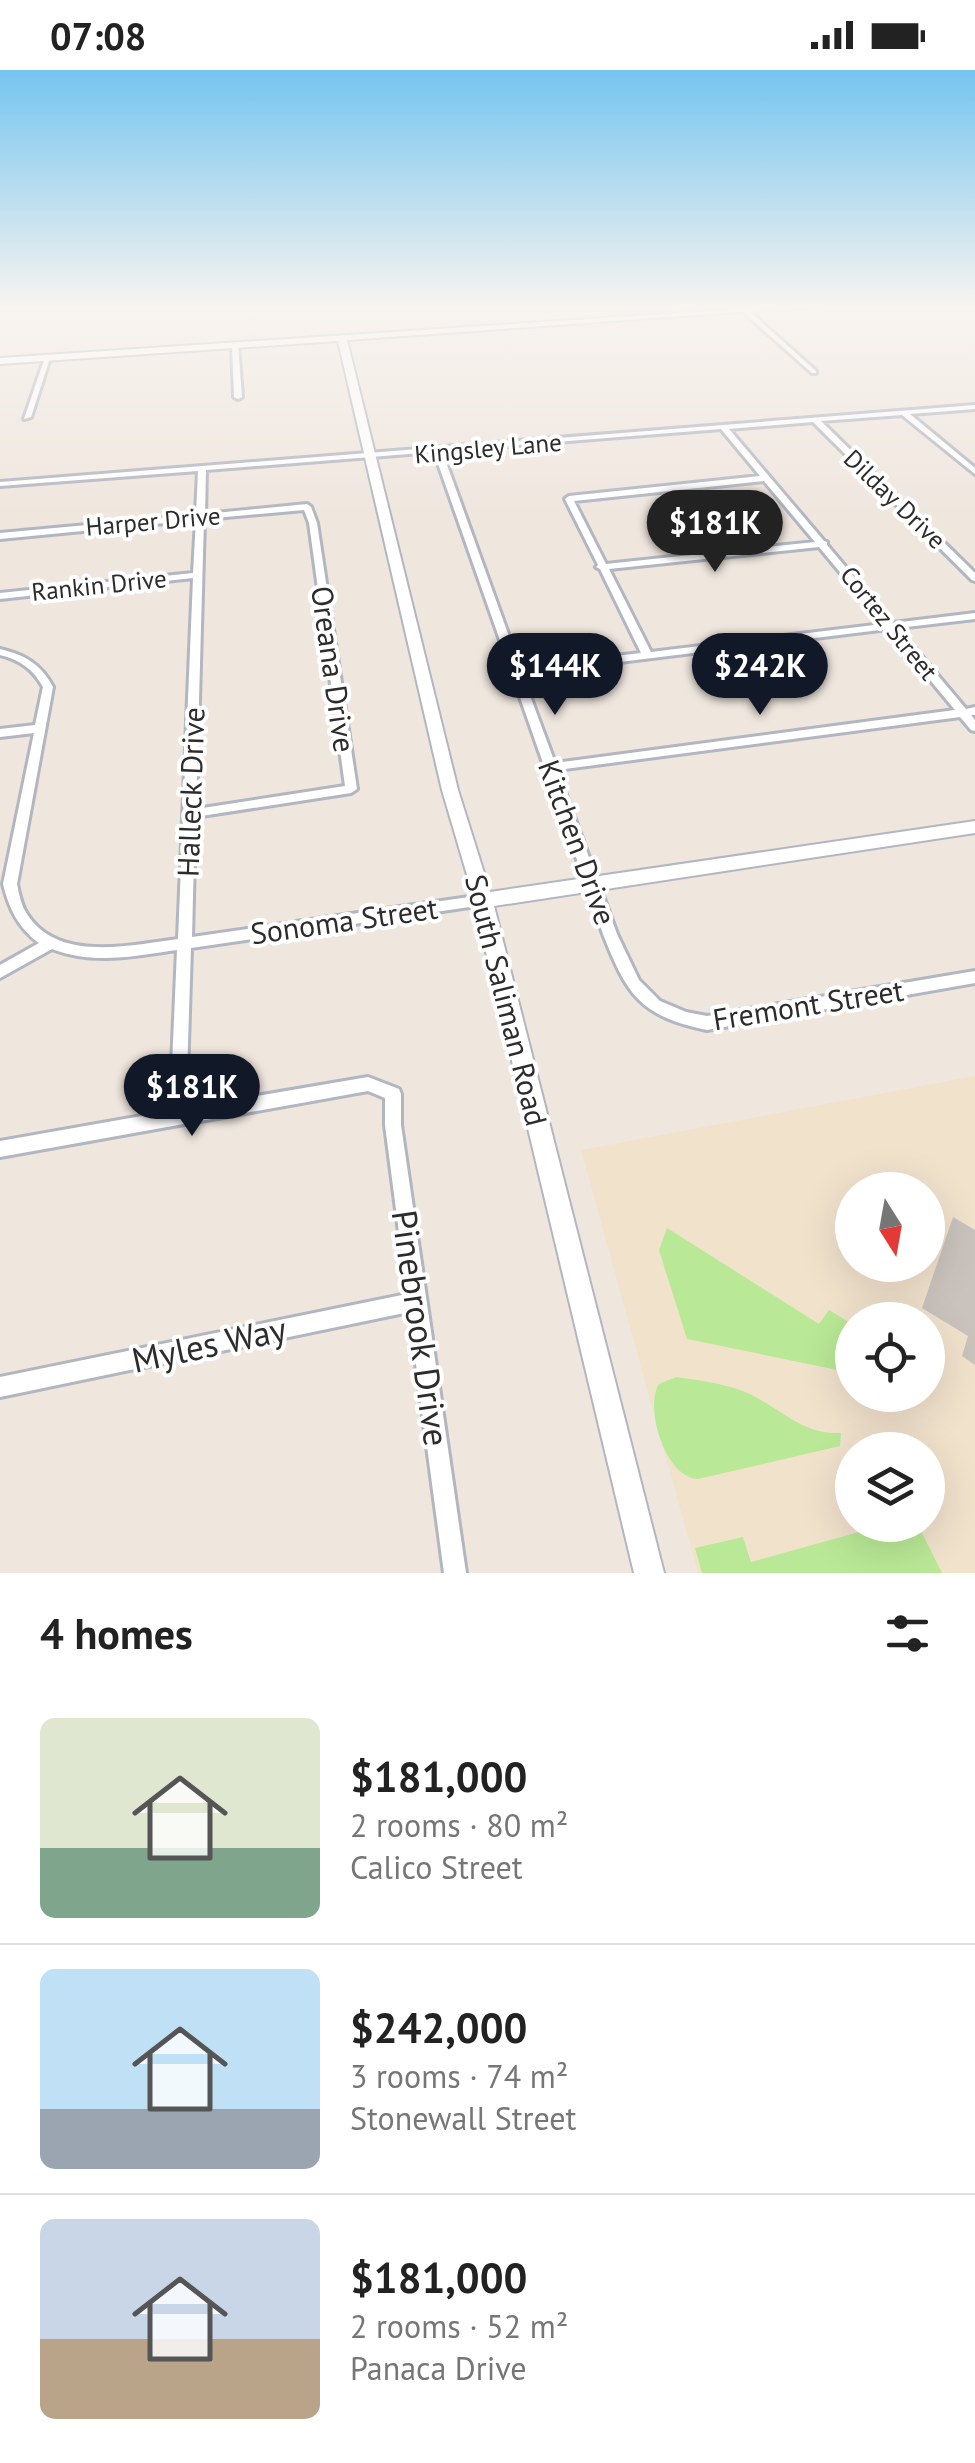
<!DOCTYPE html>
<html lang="en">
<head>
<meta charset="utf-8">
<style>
	:root { --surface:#fff; --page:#f6f6f6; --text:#222; --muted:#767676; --line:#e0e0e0; --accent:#111827 }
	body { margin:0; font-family:"PT Sans",sans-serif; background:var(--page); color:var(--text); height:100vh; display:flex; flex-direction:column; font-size:38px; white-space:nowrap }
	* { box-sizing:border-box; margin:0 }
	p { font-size:32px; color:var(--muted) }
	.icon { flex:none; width:55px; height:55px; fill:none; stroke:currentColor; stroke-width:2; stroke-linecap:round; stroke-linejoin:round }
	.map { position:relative; height:1503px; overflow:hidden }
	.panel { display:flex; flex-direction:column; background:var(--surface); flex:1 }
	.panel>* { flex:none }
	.needle { width:65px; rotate:169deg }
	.tools { position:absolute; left:835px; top:1102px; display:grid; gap:20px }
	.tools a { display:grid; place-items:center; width:110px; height:110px; border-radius:50%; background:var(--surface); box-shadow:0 10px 40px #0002; font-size:50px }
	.price { position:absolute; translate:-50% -85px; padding:0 22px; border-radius:35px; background:var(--accent); color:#fff; font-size:32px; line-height:65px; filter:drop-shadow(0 2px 5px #0008) }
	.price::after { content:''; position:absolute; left:50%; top:60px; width:30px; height:22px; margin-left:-15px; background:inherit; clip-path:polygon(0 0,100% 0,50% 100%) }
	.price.on { background:#222; color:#fff }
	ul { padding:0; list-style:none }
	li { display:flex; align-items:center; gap:30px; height:250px; padding:0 40px }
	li+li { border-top:2px solid var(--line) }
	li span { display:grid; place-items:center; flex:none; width:280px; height:200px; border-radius:15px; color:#555 }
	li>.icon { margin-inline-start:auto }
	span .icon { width:120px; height:120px; fill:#fffc; stroke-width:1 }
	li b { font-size:42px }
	h2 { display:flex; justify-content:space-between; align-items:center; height:120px; padding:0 40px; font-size:42px }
	.status { display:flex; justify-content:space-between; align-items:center; height:70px; padding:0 50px; background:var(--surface); direction:ltr }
	.status svg { height:28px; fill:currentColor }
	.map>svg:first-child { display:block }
	.education { fill:#f1e2cc; fill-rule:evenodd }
	.green { fill:#b9e996 }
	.building { fill:#cac3bd }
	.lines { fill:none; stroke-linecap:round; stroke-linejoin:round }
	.street-casing { stroke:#b2b6c1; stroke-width:6 }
	.secondary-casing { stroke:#b2b6c1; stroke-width:4 }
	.street { fill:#fff; fill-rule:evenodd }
	.secondary { fill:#fff; fill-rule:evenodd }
	.labels { text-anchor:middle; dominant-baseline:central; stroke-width:8; stroke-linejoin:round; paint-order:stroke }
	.far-street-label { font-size:25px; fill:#2c2c2c; stroke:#fff }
	.street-label { font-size:30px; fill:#2c2c2c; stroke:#fff }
	.near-street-label { font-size:35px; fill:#2c2c2c; stroke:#fff }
</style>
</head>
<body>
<div class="status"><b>07:08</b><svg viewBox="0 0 49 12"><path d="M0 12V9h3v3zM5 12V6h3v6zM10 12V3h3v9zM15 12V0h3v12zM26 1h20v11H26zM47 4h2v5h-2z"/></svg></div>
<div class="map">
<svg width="975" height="1503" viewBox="0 0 975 1503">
	<rect width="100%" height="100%" fill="#efe6de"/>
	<path class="education" d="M975,1006V1503H698L581,1080ZM852,1120H928V1195H852ZM852,1250H928V1325H852ZM852,1380H928V1455H852Z"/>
	<g class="green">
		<polygon points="667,1158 819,1254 829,1240 852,1254 852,1303 687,1269 659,1180"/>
		<path d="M676,1307C697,1310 720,1313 740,1320C777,1333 798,1365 841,1363L840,1376L698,1409C665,1408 644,1337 659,1314Z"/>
		<polygon points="884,1455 918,1455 942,1503 702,1503 695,1478 743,1467 751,1492"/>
	</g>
	<polygon class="building" points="953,1147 975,1160 975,1295 962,1286 968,1266 922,1238"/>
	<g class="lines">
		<g class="street-casing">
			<g id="street">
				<polygon points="747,236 754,236 749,241 816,301 816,303 812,303 743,242"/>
				<polygon points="235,273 238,275 242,327 238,329 234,327 232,275"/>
				<polygon points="45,287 50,288 31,347 24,349"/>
				<path d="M975,335V339L910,344L975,398V404L902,345L821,351L975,503V511L972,510L813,352L729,359L824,471L827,472V475L893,553L975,543V549L898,558L966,639L975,637V645H971L975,650V661L971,660L960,647L557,700L617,864L639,910L660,931L686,942L707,946L975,901V913L707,960C640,946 627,925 603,864L434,382L206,400L205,444L307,434L311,437L317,453L357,719L351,723L195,747L192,867L483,825L488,826L490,830L488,834L483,835L191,878L186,1038L368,1007L399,1019L401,1024V1055L466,1503H444L409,1242L0,1327V1307L407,1224L385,1055V1028L368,1021L0,1087V1071L170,1041L177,880C135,886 93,895 52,879L0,908V895L39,873C18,858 9,838 3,814L34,663L0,667V659L35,655L43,617C33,599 20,590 0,585V579C25,585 41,594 53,617L17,814C19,824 21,835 27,844C58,893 131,875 178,869L193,508L0,529V523L193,503L196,450L0,469V463L196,445L198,401L0,416V412ZM721,359L760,406L569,426L565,429L598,495L596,497L600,499L641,583L520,597L442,381ZM764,411L815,472L606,494L574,431ZM304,440L309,453L345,716L196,739L204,449ZM819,477L883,554L651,582L609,499ZM888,559L955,640L555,693L522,604Z"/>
			</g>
		</g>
		<g class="secondary-casing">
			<polygon id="secondary" points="783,236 824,236 347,270 458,720 490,822 975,751 975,763 494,836 664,1503 634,1503 470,815 442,720 338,271 0,294 0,288"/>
		</g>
		<use href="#street" class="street"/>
		<use href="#secondary" class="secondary"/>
	</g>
	<linearGradient id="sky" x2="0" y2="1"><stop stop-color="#75c5ef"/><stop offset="0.53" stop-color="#f8f4f0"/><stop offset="1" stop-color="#f8f4f0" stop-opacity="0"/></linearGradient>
	<rect width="975" height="446" fill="url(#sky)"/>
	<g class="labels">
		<g class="far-street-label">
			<text transform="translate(488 378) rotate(-5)">Kingsley Lane</text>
			<text transform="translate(895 429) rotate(44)">Dilday Drive</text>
			<text transform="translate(153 451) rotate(-5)">Harper Drive</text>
			<text transform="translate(99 515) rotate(-6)">Rankin Drive</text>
			<text transform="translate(889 553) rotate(51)">Cortez Street</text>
		</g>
		<g class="street-label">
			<text transform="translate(334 599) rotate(82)">Oreana Drive</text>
			<text transform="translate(190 722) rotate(-88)">Halleck Drive</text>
			<text transform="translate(578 772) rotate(70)">Kitchen Drive</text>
			<text transform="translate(344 850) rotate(-8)">Sonoma Street</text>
			<text transform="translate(507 930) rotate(76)">South Saliman Road</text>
			<text transform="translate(808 934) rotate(-9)">Fremont Street</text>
		</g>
		<g class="near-street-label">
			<text transform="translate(421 1258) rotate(82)">Pinebrook Drive</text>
			<text transform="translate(209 1274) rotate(-12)">Myles Way</text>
		</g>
	</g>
</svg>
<div class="tools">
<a><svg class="needle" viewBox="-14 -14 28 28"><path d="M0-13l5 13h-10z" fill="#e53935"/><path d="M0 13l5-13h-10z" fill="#767676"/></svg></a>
<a><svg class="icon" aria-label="locate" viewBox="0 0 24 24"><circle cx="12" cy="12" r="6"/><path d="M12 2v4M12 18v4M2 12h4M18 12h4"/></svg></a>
<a><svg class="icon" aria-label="layers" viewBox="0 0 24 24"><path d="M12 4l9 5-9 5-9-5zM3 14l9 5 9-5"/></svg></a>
</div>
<b class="price on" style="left:715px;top:505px">$181K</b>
<b class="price" style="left:555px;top:648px">$144K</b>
<b class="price" style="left:760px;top:648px">$242K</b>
<b class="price" style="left:192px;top:1069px">$181K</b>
</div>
<section class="panel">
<h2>4 homes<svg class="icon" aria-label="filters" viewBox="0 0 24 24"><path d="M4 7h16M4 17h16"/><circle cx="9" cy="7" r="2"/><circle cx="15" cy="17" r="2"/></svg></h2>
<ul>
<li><span style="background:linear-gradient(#dfe7d0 65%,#7fa58c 0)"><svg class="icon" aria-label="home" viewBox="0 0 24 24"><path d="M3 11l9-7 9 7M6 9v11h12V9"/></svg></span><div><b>$181,000</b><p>2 rooms · 80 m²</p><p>Calico Street</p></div></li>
<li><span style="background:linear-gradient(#bfe0f5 70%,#9aa5b1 0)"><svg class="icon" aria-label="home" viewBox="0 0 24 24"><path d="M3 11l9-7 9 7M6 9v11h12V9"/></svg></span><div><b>$242,000</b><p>3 rooms · 74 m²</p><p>Stonewall Street</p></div></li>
<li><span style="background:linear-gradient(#c9d6e8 60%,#b9a48a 0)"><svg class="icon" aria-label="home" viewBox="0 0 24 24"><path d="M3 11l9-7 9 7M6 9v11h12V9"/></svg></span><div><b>$181,000</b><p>2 rooms · 52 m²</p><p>Panaca Drive</p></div></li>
</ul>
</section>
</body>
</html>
